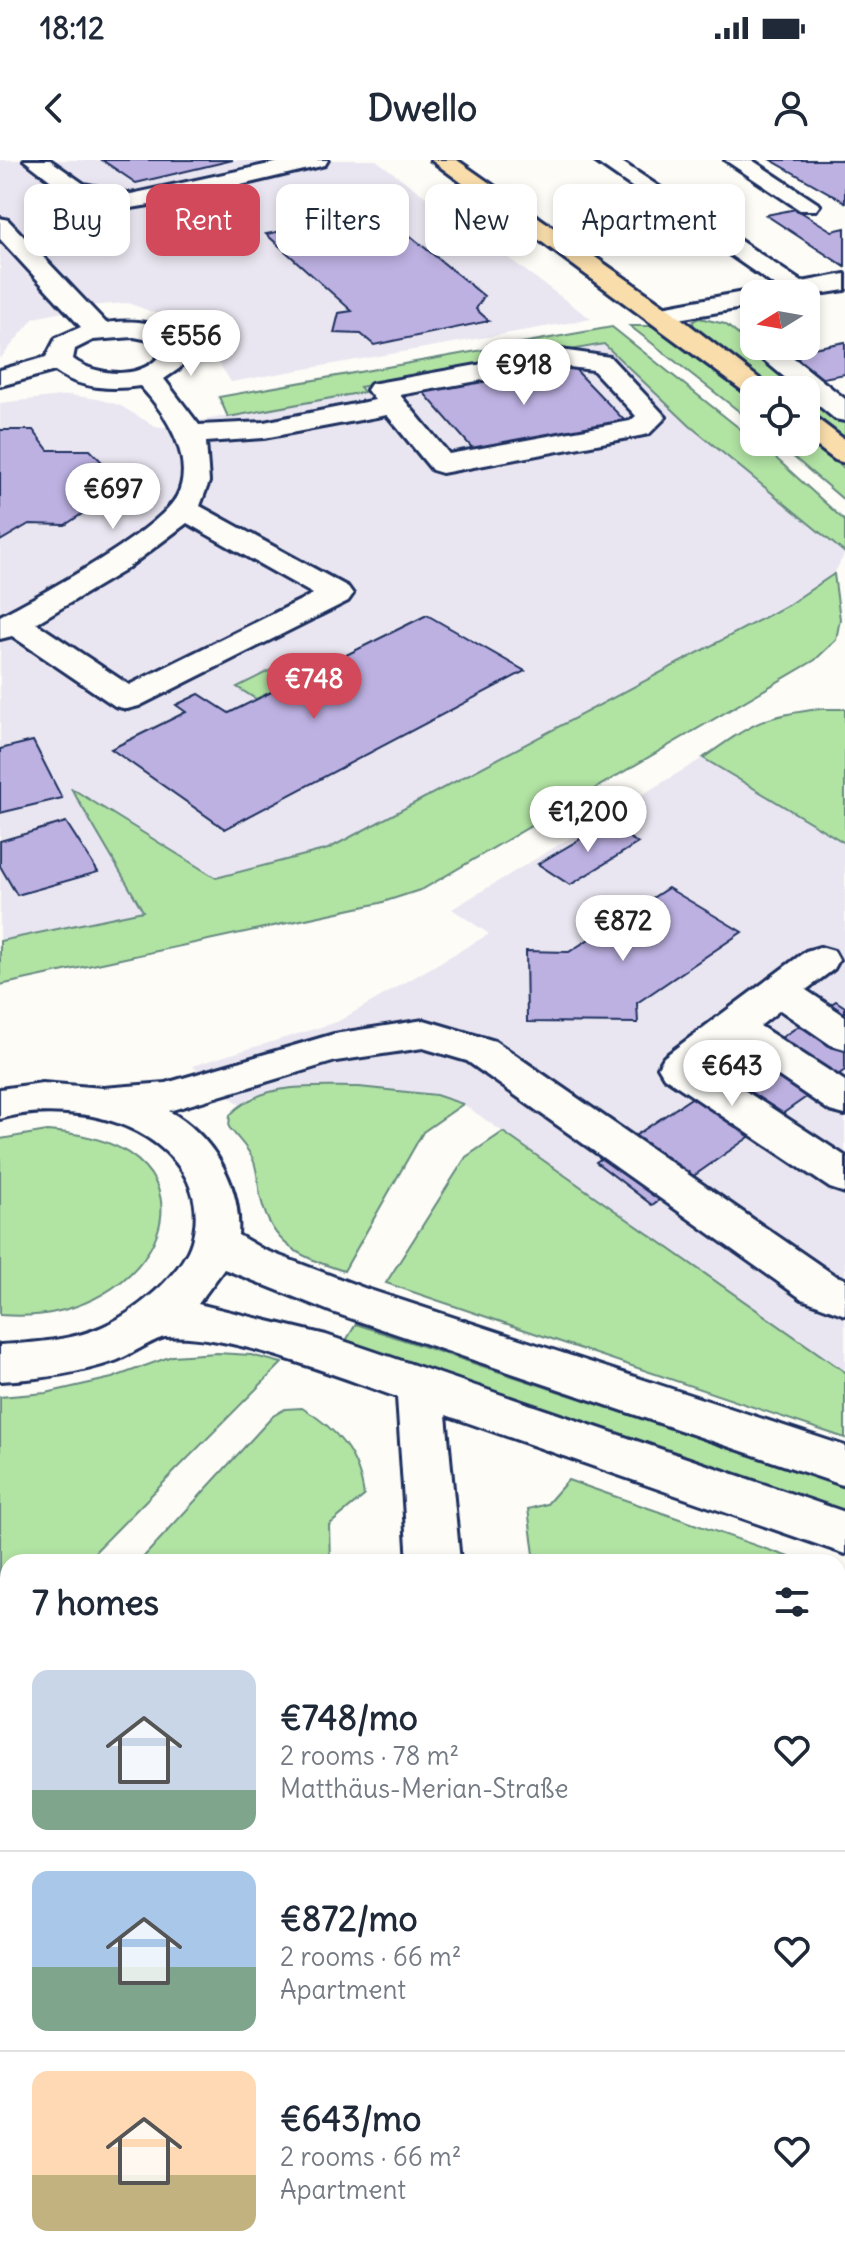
<!DOCTYPE html>
<html lang="en">
<head>
<meta charset="utf-8">
<style>
	:root { --surface:#fff; --page:#f6f6f7; --text:#1f2937; --muted:#747a83; --line:#e0e1e3; --accent:#d1495b }
	body { margin:0; font-family:Delius,sans-serif; background:var(--page); color:var(--text); height:100vh; display:flex; flex-direction:column; font-size:30px; white-space:nowrap }
	* { box-sizing:border-box; margin:0 }
	p { font-size:26px; color:var(--muted) }
	.icon { flex:none; width:44px; height:44px; fill:none; stroke:currentColor; stroke-width:2; stroke-linecap:round; stroke-linejoin:round }
	.map { position:relative; flex:1; overflow:hidden }
	.drawer { position:absolute; left:0px; top:1394px; width:846px; height:712px; display:flex; flex-direction:column; background:var(--surface); border-radius:24px 24px 0 0; box-shadow:0 4px 12px #0003 }
	.drawer>* { flex:none }
	.banner { position:absolute; left:24px; top:24px; width:798px; height:72px; display:flex; gap:16px }
	.needle { width:52px; rotate:259deg }
	.fabs { position:absolute; left:740px; top:120px; display:grid; gap:16px }
	.fabs a { display:grid; place-items:center; width:80px; height:80px; border-radius:16px; background:var(--surface); box-shadow:0 4px 12px #0003; font-size:40px }
	.price { position:absolute; translate:-50% -68px; padding:0 18px; border-radius:28px; background:#fff; color:#222; font-size:26px; line-height:52px; filter:drop-shadow(0 2px 4px #0008) }
	.price::after { content:''; position:absolute; left:50%; top:48px; width:24px; height:18px; margin-left:-12px; background:inherit; clip-path:polygon(0 0,100% 0,50% 100%) }
	.price.current { background:var(--accent); color:#fff }
	ul { padding:0; list-style:none }
	li { display:flex; align-items:center; gap:24px; height:200px; padding:0 32px }
	li+li { border-top:2px solid var(--line) }
	li span { display:grid; place-items:center; flex:none; width:224px; height:160px; border-radius:16px; color:#555 }
	li>.icon { margin-inline-start:auto }
	span .icon { width:96px; height:96px; fill:#fffc; stroke-width:1 }
	li b { font-size:34px }
	h2 { display:flex; justify-content:space-between; align-items:center; height:96px; padding:0 32px; font-size:34px }
	.tag { padding:0 28px; border-radius:16px; background:var(--surface); box-shadow:0 4px 12px #0003; font-size:28px; line-height:72px }
	.tag.current { background:var(--accent); color:#fff }
	.status { display:flex; justify-content:space-between; align-items:center; height:56px; padding:0 40px; background:var(--surface); direction:ltr }
	.status svg { height:22px; fill:currentColor }
	header { display:flex; justify-content:space-between; align-items:center; height:104px; padding:0 32px; background:var(--surface); font-size:36px; font-weight:700 }
	.map>svg:first-child { display:block }
	.built { fill:#eae6f1 }
	.green { fill:#b1e3a3; stroke:#668980; stroke-width:2 }
	.building { fill:#bdb1e2; stroke:#1b2f5e; stroke-width:2 }
	.lines { fill:none; stroke-linecap:round; stroke-linejoin:round }
	.minor-casing { stroke:#1b2f5e; stroke-width:6 }
	.major-casing { stroke:#1b2f5e; stroke-width:6 }
	.minor { fill:#fdfcf7; fill-rule:evenodd }
	.major { fill:#f9ddab; fill-rule:evenodd }
</style>
</head>
<body>
<div class="status"><b>18:12</b><svg viewBox="0 0 49 12"><path d="M0 12V9h3v3zM5 12V6h3v6zM10 12V3h3v9zM15 12V0h3v12zM26 1h20v11H26zM47 4h2v5h-2z"/></svg></div>
<header><svg class="icon" aria-label="back" viewBox="0 0 24 24"><path d="M15 5l-7 7 7 7"/></svg>Dwello<svg class="icon" aria-label="person" viewBox="0 0 24 24"><circle cx="12" cy="8" r="4"/><path d="M4 21q1-7 8-7t8 7"/></svg></header>
<div class="map">
<svg width="845" height="2106" viewBox="0 0 845 2106">
	<rect width="100%" height="100%" fill="#fdfcf7"/>
	<filter id="ink" filterUnits="userSpaceOnUse"><feTurbulence type="fractalNoise" baseFrequency=".0125" numOctaves="2"/><feDisplacementMap in="SourceGraphic" scale="16" xChannelSelector="R" yChannelSelector="G"/><feConvolveMatrix kernelMatrix="1 2 1 2 8 2 1 2 1" color-interpolation-filters="sRGB"/></filter>
	<g filter="url(#ink)">
		<g class="built">
			<polygon points="0,0 376,0 591,159 231,222 197,169 128,143 98,145 34,158 0,199"/>
			<polygon points="604,184 690,266 845,393 834,414 840,459 836,480 815,500 423,729 380,743 0,825 0,243 69,235 98,239 119,245 158,268 363,232 359,227"/>
			<polygon points="703,598 845,683 845,1212 463,944 436,935 405,931 321,927 269,932 251,937 240,945 192,906 337,862 489,774 452,749"/>
		</g>
		<g class="green">
			<polygon points="699,158 725,164 845,261 845,281 806,252 806,230 777,230 694,169 693,161"/>
			<polygon points="630,166 654,166 754,238 754,263"/>
			<polygon points="612,167 768,291 845,361 845,393 690,266 604,184 360,227 364,232 228,257 219,237"/>
			<polygon points="806,278 845,309 845,341 776,282 806,282"/>
			<polygon points="834,414 840,459 836,480 815,500 423,729 380,743 0,825 0,781 143,751 71,628 216,718 328,689 788,445"/>
			<polygon points="289,501 310,513 256,539 237,527"/>
			<path d="M821,549H845V683L703,598C750,565 763,555 821,549Z"/>
			<path d="M359,927L436,935L463,944L423,972L344,1111C301,1097 272,1086 261,1039C258,1027 258,1013 254,1002C250,989 237,978 229,967L230,955C262,921 315,927 359,927Z"/>
			<path d="M47,971C242,983 162,1169 0,1155V979Z"/>
			<polygon points="503,972 845,1212 845,1278 386,1123 466,997"/>
			<polygon points="356,1164 845,1327 845,1352 344,1184"/>
			<polygon points="217,1193 251,1195 282,1203 85,1402 8,1402 8,1467 0,1470 0,1237 46,1233 112,1218 172,1196"/>
			<path d="M302,1248C338,1269 359,1295 364,1336L329,1365L330,1402H139L273,1256L285,1249Z"/>
			<polygon points="568,1320 803,1402 535,1402 528,1349 547,1344"/>
			<polygon points="838,1414 845,1417 845,1537 838,1538"/>
			<polygon points="0,1521 8,1529 8,1638 0,1634"/>
			<polygon points="845,1571 845,1714 838,1712 838,1573"/>
		</g>
		<g class="building">
			<polygon points="102,0 233,0 136,23"/>
			<polygon points="771,0 845,0 845,42"/>
			<polygon points="796,49 832,71 845,68 845,107 766,55"/>
			<polygon points="381,52 484,136 476,149 489,161 374,185 361,174 334,173 339,153 352,151 266,74"/>
			<polygon points="845,182 845,214 818,219 787,193"/>
			<polygon points="571,205 626,262 474,290 423,232"/>
			<polygon points="0,270 33,270 48,290 90,290 109,309 82,327 97,344 65,365 29,364 0,381"/>
			<polygon points="427,455 525,511 225,669 111,589 186,552 176,545 199,534 229,553"/>
			<polygon points="33,581 62,638 0,653 0,589"/>
			<polygon points="66,662 98,712 17,735 0,706 0,681"/>
			<polygon points="606,664 638,683 570,725 538,704"/>
			<polygon points="668,728 742,772 637,843 638,863 527,862 526,791 569,792"/>
			<polygon points="836,841 845,847 845,910 652,1045 596,1002"/>
		</g>
		<g class="lines">
			<g class="minor-casing">
				<g id="minor">
					<polygon points="24,0 50,0 84,24 131,34 288,0 328,0 325,5 317,7 174,41 131,48 68,34"/>
					<polygon points="593,0 619,0 802,122 845,114 845,130 806,136 754,134 754,146 660,162 651,159 647,154 651,149 754,130 763,133 775,126"/>
					<polygon points="725,0 752,0 820,45 816,50 800,50"/>
					<path d="M0,58L8,60L106,163C137,159 171,162 189,190L180,208L164,219L199,265L264,262L375,240L367,230L371,224L561,190L610,197L666,257L649,274L639,276L442,313L432,310L387,255L264,278L206,282L209,322L200,346L348,427L353,434L348,441L139,546L127,549L115,546L12,476L0,479V456C40,435 157,373 177,336C196,299 165,252 140,226C113,230 78,229 55,211L0,226V210L46,197L56,178L81,167L0,79ZM134,177L149,180L163,190C148,221 96,217 73,199L75,189L93,180ZM561,206L593,210L636,256L630,261L449,294L400,235ZM187,363L313,434L129,525L36,463L122,412Z"/>
					<polygon points="754,180 754,186 779,186 845,239 845,261 835,259 806,235 806,230 800,230 754,192 750,186"/>
					<polygon points="820,787 834,791 839,800 834,809 806,830 845,856 845,889 831,885 780,850 760,866 845,921 845,955 830,951 734,886 707,906 845,996 845,1033 830,1028 664,917 658,907 664,897 806,791"/>
					<path d="M424,860L495,881L834,1115L845,1119V1155L802,1139L467,901L423,888L336,901L169,951C212,975 242,1025 238,1075L264,1090L364,1128L845,1286V1326L332,1152L224,1109L198,1144L326,1175L845,1352V1394L446,1255L460,1402H408L397,1237C339,1217 224,1171 165,1177C153,1179 129,1196 115,1201C77,1214 40,1219 0,1221V1185C34,1183 70,1181 102,1167C133,1154 182,1115 192,1081C213,1008 141,960 78,954C52,951 26,951 0,959V929L42,923L103,928L166,923L334,874Z"/>
					<polygon points="0,1667 8,1670 8,1724 0,1721"/>
					<polygon points="838,1801 845,1804 845,1865 838,1862"/>
					<polygon points="0,2020 8,2023 8,2088 0,2085"/>
					<polygon points="838,2070 845,2073 845,2106 797,2106 793,2098 838,2098"/>
					<polygon points="52,2098 129,2098 133,2106 56,2106"/>
				</g>
			</g>
			<g class="major-casing">
				<g id="major">
					<polygon points="431,0 457,0 669,149 774,230 754,230 754,237 750,236"/>
					<polygon points="806,256 816,258 845,280 845,303 835,300 806,278"/>
				</g>
			</g>
			<use href="#minor" class="minor"/>
			<use href="#major" class="major"/>
		</g>
	</g>
</svg>
<div class="fabs">
<a><svg class="needle" viewBox="-14 -14 28 28"><path d="M0-13l5 13h-10z" fill="#e53935"/><path d="M0 13l5-13h-10z" fill="#747a83"/></svg></a>
<a><svg class="icon" aria-label="locate" viewBox="0 0 24 24"><circle cx="12" cy="12" r="6"/><path d="M12 2v4M12 18v4M2 12h4M18 12h4"/></svg></a>
</div>
<b class="price" style="left:191px;top:218px">€556</b>
<b class="price" style="left:524px;top:247px">€918</b>
<b class="price" style="left:113px;top:371px">€697</b>
<b class="price current" style="left:314px;top:561px">€748</b>
<b class="price" style="left:588px;top:694px">€1,200</b>
<b class="price" style="left:623px;top:803px">€872</b>
<b class="price" style="left:732px;top:948px">€643</b>
<div class="banner">
<a class="tag">Buy</a>
<a class="tag current">Rent</a>
<a class="tag">Filters</a>
<a class="tag">New</a>
<a class="tag">Apartment</a>
</div>
<section class="drawer">
<h2>7 homes<svg class="icon" aria-label="filters" viewBox="0 0 24 24"><path d="M4 7h16M4 17h16"/><circle cx="9" cy="7" r="2"/><circle cx="15" cy="17" r="2"/></svg></h2>
<ul>
<li><span style="background:linear-gradient(#c9d6e8 75%,#7fa58c 0)"><svg class="icon" aria-label="home" viewBox="0 0 24 24"><path d="M3 11l9-7 9 7M6 9v11h12V9"/></svg></span><div><b>€748/mo</b><p>2 rooms · 78 m²</p><p>Matthäus-Merian-Straße</p></div><svg class="icon" aria-label="heart" viewBox="0 0 24 24"><path d="M12 20l-8-8c-3-5 5-10 8-4 3-6 11-1 8 4z"/></svg></li>
<li><span style="background:linear-gradient(#a9c7e8 60%,#7fa58c 0)"><svg class="icon" aria-label="home" viewBox="0 0 24 24"><path d="M3 11l9-7 9 7M6 9v11h12V9"/></svg></span><div><b>€872/mo</b><p>2 rooms · 66 m²</p><p>Apartment</p></div><svg class="icon" aria-label="heart" viewBox="0 0 24 24"><path d="M12 20l-8-8c-3-5 5-10 8-4 3-6 11-1 8 4z"/></svg></li>
<li><span style="background:linear-gradient(#ffd9b3 65%,#c2b280 0)"><svg class="icon" aria-label="home" viewBox="0 0 24 24"><path d="M3 11l9-7 9 7M6 9v11h12V9"/></svg></span><div><b>€643/mo</b><p>2 rooms · 66 m²</p><p>Apartment</p></div><svg class="icon" aria-label="heart" viewBox="0 0 24 24"><path d="M12 20l-8-8c-3-5 5-10 8-4 3-6 11-1 8 4z"/></svg></li>
</ul>
</section>
</div>
</body>
</html>
